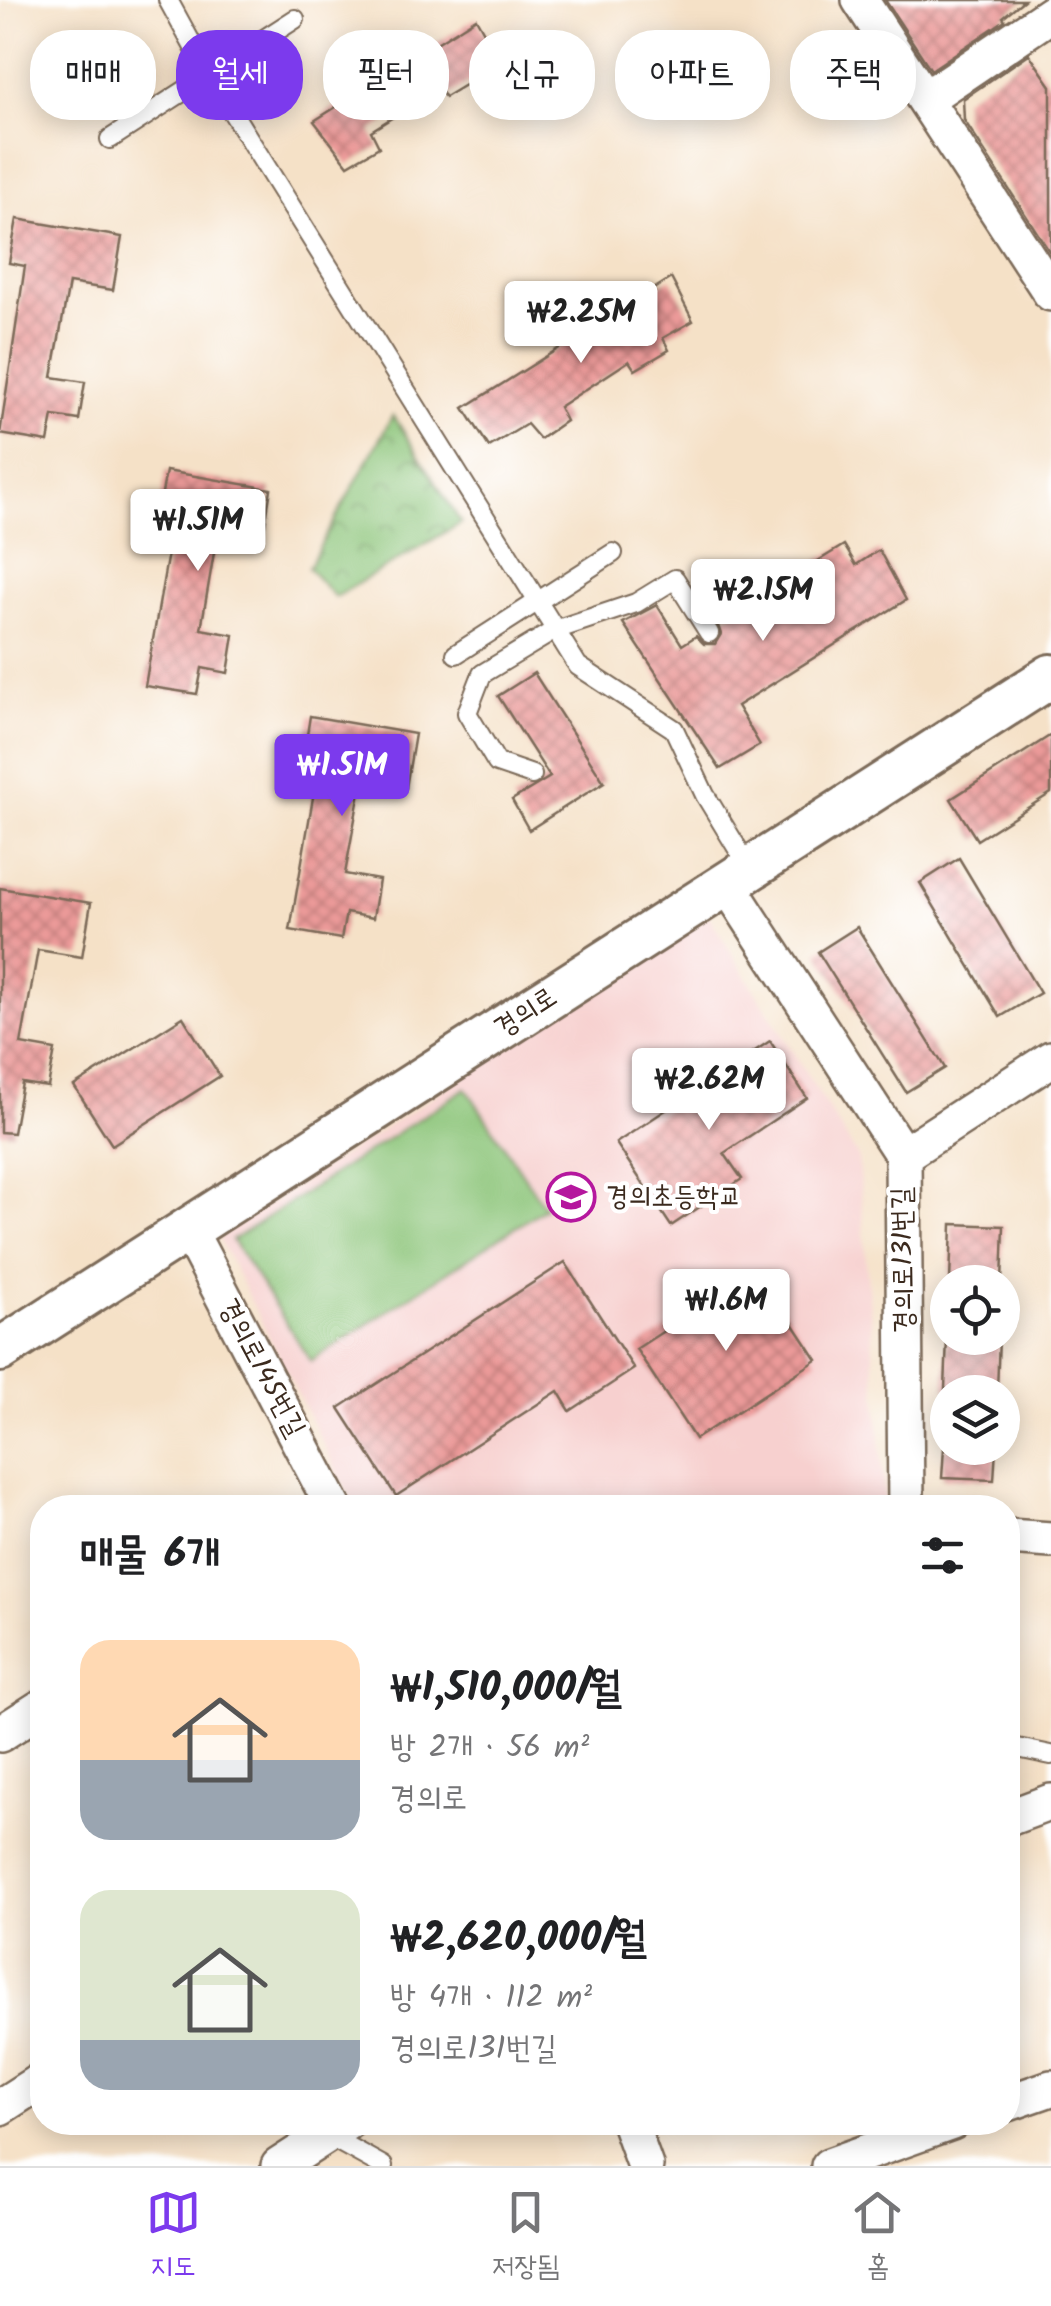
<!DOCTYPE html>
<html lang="ko">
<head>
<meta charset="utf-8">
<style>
	:root { --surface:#fff; --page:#f6f6f6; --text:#202124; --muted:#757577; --line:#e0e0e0; --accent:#7c3aed }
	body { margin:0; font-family:Kalam,"Poor Story",sans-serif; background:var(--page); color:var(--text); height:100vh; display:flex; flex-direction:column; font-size:38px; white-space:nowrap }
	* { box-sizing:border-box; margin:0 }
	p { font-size:32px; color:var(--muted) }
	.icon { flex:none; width:55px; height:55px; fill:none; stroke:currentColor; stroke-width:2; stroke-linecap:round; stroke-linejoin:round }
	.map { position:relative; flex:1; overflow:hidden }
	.drawer { position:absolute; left:30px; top:1495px; width:990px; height:640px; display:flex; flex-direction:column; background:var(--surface); border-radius:40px; box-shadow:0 5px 25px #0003 }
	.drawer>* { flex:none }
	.guide { position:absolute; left:30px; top:30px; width:992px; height:90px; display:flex; gap:20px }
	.controls { position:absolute; left:930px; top:1265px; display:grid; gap:20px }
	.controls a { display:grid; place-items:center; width:90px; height:90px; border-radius:50%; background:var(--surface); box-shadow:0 5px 25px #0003; font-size:50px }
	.price { position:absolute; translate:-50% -85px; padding:0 22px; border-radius:10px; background:#fff; color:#222; font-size:32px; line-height:65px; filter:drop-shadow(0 2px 5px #0008) }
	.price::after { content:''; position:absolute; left:50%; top:60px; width:30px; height:22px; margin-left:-15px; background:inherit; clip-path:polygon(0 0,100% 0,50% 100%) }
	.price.active { background:var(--accent); color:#fff }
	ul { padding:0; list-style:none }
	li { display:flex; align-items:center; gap:30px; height:250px; padding:0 50px }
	li span { display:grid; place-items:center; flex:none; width:280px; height:200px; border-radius:30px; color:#555 }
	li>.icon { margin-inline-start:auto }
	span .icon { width:120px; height:120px; fill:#fffc; stroke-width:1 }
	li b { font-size:42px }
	h2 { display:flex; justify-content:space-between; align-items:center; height:120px; padding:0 50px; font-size:42px }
	.pill { padding:0 35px; border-radius:40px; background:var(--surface); box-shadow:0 5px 25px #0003; font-size:35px; line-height:90px }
	.pill.active { background:var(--accent); color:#fff }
	.tab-bar { display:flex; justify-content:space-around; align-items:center; height:140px; border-top:2px solid var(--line); background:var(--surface); font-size:28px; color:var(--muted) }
	.tab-bar a { display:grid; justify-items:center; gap:5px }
	.tab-bar .active { color:var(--accent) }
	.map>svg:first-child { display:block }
	.built { fill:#f7d0cf }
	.grass { fill:#8bc478; stroke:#63774b; stroke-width:2.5 }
	.park { fill:url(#park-crowns); stroke:#63774b; stroke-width:2.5 }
	.building { fill:url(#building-cross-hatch) }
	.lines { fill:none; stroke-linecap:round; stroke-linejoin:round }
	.service-casing { stroke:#7c6a59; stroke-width:22 }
	.minor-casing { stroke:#7c6a59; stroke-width:40 }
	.tertiary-casing { stroke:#7c6a59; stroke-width:48 }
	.service { stroke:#fff; stroke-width:18 }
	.minor { stroke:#fff; stroke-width:35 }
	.tertiary { stroke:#fff; stroke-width:42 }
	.labels { text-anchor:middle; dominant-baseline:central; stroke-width:8; stroke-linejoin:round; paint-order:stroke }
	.street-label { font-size:28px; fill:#3b2a1e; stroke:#fff }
	.poi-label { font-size:28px; fill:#3b2a1e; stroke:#fff; text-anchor:start }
</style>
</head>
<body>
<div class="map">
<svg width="1051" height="2166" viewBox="0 0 1051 2166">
	<defs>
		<pattern id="park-crowns" width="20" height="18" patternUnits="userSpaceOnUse" patternTransform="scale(2.5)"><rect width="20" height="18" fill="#8bc478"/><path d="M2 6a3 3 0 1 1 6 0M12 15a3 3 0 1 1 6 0" fill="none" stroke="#739f62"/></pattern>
		<pattern id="building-cross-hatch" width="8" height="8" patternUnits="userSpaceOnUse" patternTransform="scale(2.5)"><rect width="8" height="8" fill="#eb9a99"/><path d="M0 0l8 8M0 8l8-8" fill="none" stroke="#c07e7c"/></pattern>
	</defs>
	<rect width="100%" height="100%" fill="#fff"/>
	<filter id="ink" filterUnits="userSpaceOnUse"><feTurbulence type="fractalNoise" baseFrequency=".01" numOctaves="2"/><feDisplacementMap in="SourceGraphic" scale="20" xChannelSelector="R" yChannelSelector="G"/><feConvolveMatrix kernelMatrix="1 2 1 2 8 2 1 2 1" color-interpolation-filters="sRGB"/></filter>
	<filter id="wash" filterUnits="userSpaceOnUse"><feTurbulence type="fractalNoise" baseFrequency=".0048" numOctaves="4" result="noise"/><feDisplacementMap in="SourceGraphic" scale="40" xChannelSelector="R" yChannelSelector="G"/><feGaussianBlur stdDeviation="2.25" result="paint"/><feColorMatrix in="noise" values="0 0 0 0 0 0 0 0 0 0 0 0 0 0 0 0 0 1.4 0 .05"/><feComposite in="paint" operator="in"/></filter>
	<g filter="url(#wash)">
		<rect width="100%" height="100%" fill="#f5e1c7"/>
		<polygon class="built" points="708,915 858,1157 885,1506 355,1507 219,1238"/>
		<polygon class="grass" points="466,1088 545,1208 311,1361 232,1240"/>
		<polygon class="park" points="393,415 461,523 335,597 308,568"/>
		<g id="blocks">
			<g class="building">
				<polygon points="885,0 1024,0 1003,17 1005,20 931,70"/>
				<polygon points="476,18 495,52 472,66 478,77 445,97 438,89 371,131 379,147 348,165 314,121"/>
				<polygon points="1029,54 1051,86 1051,254 964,120 963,99"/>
				<polygon points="17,219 122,237 113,290 69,283 52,377 85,382 79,420 53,416 48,442 0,434 25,266 9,263"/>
				<polygon points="671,278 693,321 663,338 669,350 635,370 629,361 559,407 566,421 540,439 527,424 489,447 464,408"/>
				<polygon points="166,471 271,489 262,543 217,535 201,629 234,635 228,673 202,668 197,694 145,686 174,518 158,515"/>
				<polygon points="844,545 856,565 879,550 906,600 737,706 760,745 720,769 623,623 657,605 682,645 696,636 704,644 715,644 721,634 717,623"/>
				<polygon points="534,673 604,782 529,830 512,800 550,777 498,696"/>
				<polygon points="310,716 415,734 406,788 362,780 345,874 379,880 373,918 346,913 341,939 290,930 319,763 303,760"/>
				<polygon points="1051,735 1051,793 977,840 951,799"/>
				<polygon points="959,858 1040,993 1000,1017 920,883"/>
				<polygon points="0,888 91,903 82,957 38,950 21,1044 55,1050 48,1087 22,1083 13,1133 0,1132"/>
				<polygon points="857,927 945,1068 906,1092 818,952"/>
				<polygon points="183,1017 220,1076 112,1145 74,1086"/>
				<polygon points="770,1041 807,1098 724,1153 742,1179 671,1226 616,1143"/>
				<polygon points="952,1224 1004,1226 1002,1282 950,1282"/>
				<polygon points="565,1262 634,1369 570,1411 558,1391 396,1496 339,1408"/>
				<polygon points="758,1270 817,1360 695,1439 636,1349"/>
				<polygon points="947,1338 999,1338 997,1391 945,1389"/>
				<polygon points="944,1448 996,1448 994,1480 942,1478"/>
			</g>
		</g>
	</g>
	<g filter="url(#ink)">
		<use href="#blocks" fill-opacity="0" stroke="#7c6a59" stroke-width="2.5"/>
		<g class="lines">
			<g class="service-casing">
				<g id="service">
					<polyline points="168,0 209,75 578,666 674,729 705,795 750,869"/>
					<polyline points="110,139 295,19"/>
					<polyline points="456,654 613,553"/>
					<polyline points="532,775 497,763 467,713 482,674 555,630 636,603 675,579 709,633"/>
					<polyline points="1008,1746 1051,1755"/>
					<polyline points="303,2122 383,2166"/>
				</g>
			</g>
			<g class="minor-casing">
				<g id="minor">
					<polyline points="860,0 1051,293"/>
					<polyline points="925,99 1051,14"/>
					<polyline points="727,884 903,1155 906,1508"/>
					<polyline points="903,1155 1051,1059"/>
					<polyline points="188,1229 334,1508"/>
					<polyline points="1008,1537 1051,1540"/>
					<polyline points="0,1734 42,1707"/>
					<polyline points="1008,1818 1051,1802"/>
					<polyline points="1008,2103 1051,2088"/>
					<polyline points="0,2107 42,2080"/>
					<polyline points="629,2122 645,2166"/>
					<polyline points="279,2166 347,2122"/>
					<polyline points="829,2166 952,2122"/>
				</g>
			</g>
			<g class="tertiary-casing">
				<polyline id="tertiary" points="0,1350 1051,676"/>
			</g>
			<use href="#service" class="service"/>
			<use href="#minor" class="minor"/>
			<use href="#tertiary" class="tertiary"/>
		</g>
	</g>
	<defs>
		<g id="school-ring" transform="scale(2.5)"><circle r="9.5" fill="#fff" stroke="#b5179e" stroke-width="1.5"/><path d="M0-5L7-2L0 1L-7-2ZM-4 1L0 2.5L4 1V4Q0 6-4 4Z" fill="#b5179e"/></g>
	</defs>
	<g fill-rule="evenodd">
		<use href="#school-ring" x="571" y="1197"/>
	</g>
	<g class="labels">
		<g class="street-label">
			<text transform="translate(526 1013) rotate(-33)">경의로</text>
			<text transform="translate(904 1260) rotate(-91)">경의로131번길</text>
			<text transform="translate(261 1368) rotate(62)">경의로145번길</text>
		</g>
		<g class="poi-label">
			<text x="606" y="1197">경의초등학교</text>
		</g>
	</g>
</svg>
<div class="controls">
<a><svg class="icon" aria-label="locate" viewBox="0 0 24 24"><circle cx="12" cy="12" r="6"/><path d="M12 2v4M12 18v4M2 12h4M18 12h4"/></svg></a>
<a><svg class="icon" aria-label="layers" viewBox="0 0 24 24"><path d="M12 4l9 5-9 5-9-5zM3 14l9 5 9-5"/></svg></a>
</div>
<b class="price" style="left:581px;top:366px">₩2.25M</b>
<b class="price" style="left:198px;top:574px">₩1.51M</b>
<b class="price" style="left:763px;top:644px">₩2.15M</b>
<b class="price active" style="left:342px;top:819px">₩1.51M</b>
<b class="price" style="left:709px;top:1133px">₩2.62M</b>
<b class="price" style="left:726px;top:1354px">₩1.6M</b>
<div class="guide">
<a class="pill">매매</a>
<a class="pill active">월세</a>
<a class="pill">필터</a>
<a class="pill">신규</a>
<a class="pill">아파트</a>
<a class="pill">주택</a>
</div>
<section class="drawer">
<h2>매물 6개<svg class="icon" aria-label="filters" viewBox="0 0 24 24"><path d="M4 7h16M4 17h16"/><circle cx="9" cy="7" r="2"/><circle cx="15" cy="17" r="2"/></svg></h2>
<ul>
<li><span style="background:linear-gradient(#ffd9b3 60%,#9aa5b1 0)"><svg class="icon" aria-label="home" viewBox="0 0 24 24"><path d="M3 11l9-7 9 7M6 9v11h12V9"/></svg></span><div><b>₩1,510,000/월</b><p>방 2개 · 56 m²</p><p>경의로</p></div></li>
<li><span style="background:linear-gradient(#dfe7d0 75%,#9aa5b1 0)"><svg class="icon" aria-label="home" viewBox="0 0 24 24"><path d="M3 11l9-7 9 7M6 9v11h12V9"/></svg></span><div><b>₩2,620,000/월</b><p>방 4개 · 112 m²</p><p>경의로131번길</p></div></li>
</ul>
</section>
</div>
<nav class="tab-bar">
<a class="active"><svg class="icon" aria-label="map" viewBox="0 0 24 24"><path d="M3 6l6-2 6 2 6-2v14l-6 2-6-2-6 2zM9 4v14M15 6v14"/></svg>지도</a>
<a><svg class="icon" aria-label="saved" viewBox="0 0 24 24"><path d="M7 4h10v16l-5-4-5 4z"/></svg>저장됨</a>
<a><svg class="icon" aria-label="home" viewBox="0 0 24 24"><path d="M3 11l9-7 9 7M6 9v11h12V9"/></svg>홈</a>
</nav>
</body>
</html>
